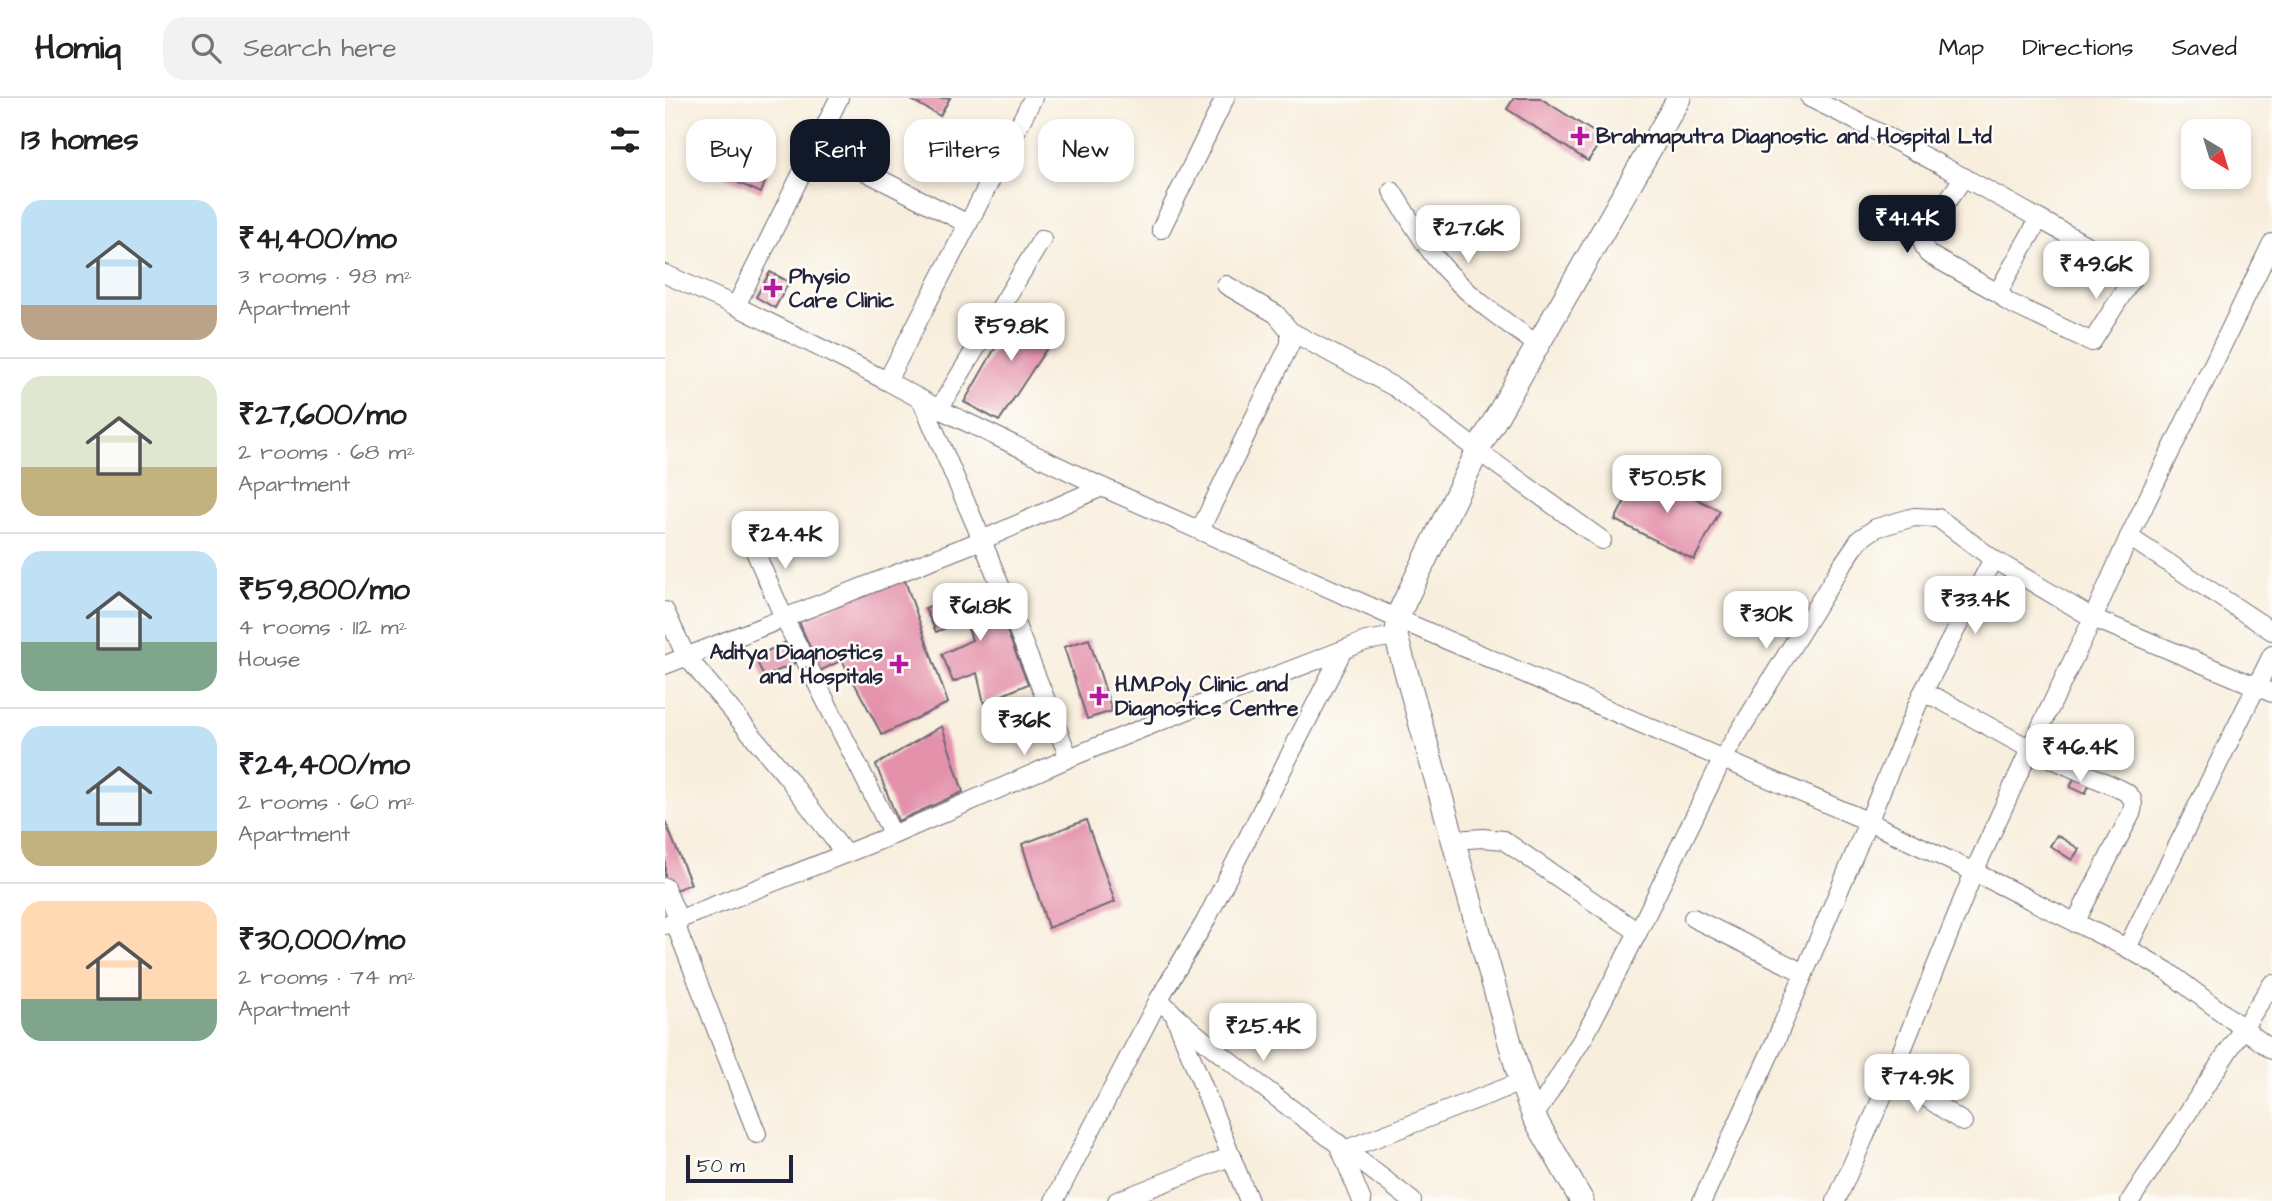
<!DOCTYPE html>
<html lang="en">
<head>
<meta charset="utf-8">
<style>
	:root { --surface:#fff; --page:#f2f2f2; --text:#202124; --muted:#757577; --line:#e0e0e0; --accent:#111827 }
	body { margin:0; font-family:"Architects Daughter",sans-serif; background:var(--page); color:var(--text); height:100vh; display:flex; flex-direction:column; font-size:26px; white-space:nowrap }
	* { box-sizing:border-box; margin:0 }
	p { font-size:23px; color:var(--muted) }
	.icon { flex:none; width:38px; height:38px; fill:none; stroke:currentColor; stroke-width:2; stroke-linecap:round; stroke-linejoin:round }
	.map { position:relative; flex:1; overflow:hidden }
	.panel { display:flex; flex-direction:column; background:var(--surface); width:665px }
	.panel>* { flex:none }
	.top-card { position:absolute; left:21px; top:21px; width:665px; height:63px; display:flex; gap:14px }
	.needle { width:46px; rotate:142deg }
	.tools { position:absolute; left:1516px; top:21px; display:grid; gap:14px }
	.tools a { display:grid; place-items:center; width:70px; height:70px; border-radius:14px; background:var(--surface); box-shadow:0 4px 10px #0003; font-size:35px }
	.scale { position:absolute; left:21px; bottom:18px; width:107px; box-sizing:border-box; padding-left:7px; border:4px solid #22223b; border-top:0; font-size:19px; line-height:24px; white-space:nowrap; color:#22223b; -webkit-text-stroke:5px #fdfcf7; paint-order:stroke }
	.price { position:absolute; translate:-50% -60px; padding:0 16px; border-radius:14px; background:#fff; color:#222; font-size:23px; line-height:46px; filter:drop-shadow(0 2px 4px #0008) }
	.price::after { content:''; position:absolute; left:50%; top:42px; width:21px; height:16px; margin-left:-10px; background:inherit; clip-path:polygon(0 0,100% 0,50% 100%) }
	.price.current { background:var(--accent); color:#fff }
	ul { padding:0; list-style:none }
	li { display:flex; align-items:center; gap:21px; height:175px; padding:0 21px }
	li+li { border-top:2px solid var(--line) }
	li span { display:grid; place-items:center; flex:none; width:196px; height:140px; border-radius:21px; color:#555 }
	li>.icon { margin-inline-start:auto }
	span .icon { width:84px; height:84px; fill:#fffc; stroke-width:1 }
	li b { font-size:30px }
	h2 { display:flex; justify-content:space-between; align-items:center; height:84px; padding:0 21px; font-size:30px }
	.pill { padding:0 24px; border-radius:21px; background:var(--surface); box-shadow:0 4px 10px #0003; font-size:24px; line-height:63px }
	.pill.current { background:var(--accent); color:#fff }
	header { display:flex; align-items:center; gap:42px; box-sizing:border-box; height:98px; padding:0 35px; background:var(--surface); border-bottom:2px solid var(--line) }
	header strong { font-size:33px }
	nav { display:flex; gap:38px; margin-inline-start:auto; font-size:24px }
	.search { width:490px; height:63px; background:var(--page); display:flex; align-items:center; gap:18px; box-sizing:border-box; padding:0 24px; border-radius:21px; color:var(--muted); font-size:26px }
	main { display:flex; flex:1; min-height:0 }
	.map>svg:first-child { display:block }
	.building { fill:#e491ab }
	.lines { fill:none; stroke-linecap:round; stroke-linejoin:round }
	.minor-casing { stroke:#6d6974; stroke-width:20 }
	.major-casing { stroke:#6d6974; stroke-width:25 }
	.minor { stroke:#fff; stroke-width:18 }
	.major { stroke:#fff; stroke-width:23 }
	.poi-dot { fill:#b5179e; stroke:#fdfcf7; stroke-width:2.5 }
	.labels { text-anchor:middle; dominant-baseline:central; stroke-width:5; stroke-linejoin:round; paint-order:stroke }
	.poi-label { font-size:21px; font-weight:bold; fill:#22223b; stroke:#fdfcf7; text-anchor:start }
</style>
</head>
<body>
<header>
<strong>Homiq</strong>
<div class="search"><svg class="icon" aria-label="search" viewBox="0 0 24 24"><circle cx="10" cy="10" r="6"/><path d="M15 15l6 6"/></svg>Search here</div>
<nav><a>Map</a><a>Directions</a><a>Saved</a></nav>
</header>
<main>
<section class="panel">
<h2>13 homes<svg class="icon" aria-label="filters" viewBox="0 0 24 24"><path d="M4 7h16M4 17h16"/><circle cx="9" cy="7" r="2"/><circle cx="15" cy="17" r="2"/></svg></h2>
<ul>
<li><span style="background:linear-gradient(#bfe0f5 75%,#b9a48a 0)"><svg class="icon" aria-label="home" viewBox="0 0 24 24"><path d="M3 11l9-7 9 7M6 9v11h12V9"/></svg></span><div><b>₹41,400/mo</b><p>3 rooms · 98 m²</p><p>Apartment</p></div></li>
<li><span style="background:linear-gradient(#dfe7d0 65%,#c2b280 0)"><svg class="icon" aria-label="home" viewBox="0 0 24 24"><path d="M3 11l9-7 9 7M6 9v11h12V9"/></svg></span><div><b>₹27,600/mo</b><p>2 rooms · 68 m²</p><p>Apartment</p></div></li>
<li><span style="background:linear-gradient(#bfe0f5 65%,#7fa58c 0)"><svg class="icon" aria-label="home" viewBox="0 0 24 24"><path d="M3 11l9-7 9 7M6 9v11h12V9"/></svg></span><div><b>₹59,800/mo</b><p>4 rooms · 112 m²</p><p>House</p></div></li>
<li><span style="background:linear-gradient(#bfe0f5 75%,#c2b280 0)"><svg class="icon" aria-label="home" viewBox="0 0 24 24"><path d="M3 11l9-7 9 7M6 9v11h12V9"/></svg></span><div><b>₹24,400/mo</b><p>2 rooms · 60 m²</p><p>Apartment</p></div></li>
<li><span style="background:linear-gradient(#ffd9b3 70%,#7fa58c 0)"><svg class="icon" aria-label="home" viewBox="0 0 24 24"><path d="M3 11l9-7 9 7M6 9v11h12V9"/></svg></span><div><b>₹30,000/mo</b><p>2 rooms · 74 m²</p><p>Apartment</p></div></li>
</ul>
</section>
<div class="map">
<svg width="1607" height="1103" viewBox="0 0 1607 1103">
	<rect width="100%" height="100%" fill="#fdfcf7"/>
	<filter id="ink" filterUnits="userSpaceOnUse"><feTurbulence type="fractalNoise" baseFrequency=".0143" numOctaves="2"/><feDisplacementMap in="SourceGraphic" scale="14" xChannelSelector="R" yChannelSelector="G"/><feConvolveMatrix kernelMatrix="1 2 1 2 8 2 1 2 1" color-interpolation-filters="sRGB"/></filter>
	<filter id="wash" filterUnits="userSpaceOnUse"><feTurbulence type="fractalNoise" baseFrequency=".00686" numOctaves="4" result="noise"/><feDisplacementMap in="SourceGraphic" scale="28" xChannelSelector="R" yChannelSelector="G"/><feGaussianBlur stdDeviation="1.57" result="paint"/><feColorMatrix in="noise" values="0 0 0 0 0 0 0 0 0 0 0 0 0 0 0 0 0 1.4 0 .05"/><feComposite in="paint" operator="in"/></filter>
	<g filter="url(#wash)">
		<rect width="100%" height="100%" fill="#f8eedd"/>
		<g id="blocks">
			<g class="building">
				<polygon points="243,0 285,0 275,18"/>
				<polygon points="849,0 875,0 938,40 923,63 842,11"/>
				<polygon points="67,61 103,76 96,95 60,79"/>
				<polygon points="105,174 124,184 110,210 91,199"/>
				<polygon points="355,207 395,230 334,323 299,304"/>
				<polygon points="976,372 1055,413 1029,462 950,422"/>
				<polygon points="238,477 283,605 217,637 177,562 155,573 134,524"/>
				<polygon points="323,485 363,586 319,605 312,575 288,584 277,556 307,542 300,522 271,534 260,510"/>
				<polygon points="424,541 447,613 422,621 399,549"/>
				<polygon points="121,544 130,565 99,579 90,559"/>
				<polygon points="277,628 298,694 233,723 211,667"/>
				<polygon points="1411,677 1426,684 1420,696 1405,689"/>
				<polygon points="421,722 450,804 383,830 357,746"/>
				<polygon points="0,723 26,786 5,794 0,780"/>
				<polygon points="1392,737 1414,751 1407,762 1385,748"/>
			</g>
		</g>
	</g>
	<g filter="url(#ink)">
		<use href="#blocks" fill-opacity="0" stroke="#6d6974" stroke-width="2"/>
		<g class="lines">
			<g class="minor-casing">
				<g id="minor">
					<path d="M1145,0C1254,53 1360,113 1466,172L1470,176L1427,244L1343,204L1335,196L1337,187L1374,121"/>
					<polyline points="150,48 303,126"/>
					<polyline points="1299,79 1260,135 1258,146 1263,156 1335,196"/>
					<path d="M727,93C741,115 754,137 769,158C797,194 836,221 873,247"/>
					<polyline points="496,131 560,0"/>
					<polyline points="0,176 71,208 222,283 274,311 437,389 733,521 1202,723 1309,774 1462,850 1502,873 1607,952"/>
					<polyline points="71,208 174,0"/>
					<polyline points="625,233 731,290 813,353 937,442"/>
					<polyline points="222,283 368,0"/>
					<polyline points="256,301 317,442 404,660"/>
					<polyline points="274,311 377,141"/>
					<polyline points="535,432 625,246 625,233 611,216 561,187"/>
					<polyline points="1464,439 1607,533"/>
					<polyline points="85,442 119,520 228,737"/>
					<polyline points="0,513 21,558 123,680 180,756"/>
					<polyline points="0,567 317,442 437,389"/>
					<path d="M1257,596L1272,600L1365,651L1457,692C1469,698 1470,705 1466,716L1410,825"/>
					<polyline points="788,742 818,740 838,742 973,834"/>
					<polyline points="0,789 14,822"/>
					<polyline points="1028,820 1139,875"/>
					<polyline points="9,823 92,1036"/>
					<polyline points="0,827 228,737 404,660 538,606 701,543 731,538"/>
					<polyline points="1462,850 1607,557"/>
					<path d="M494,901C517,926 545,947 571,968C629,1014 689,1057 747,1103"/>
					<polyline points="511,921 584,1103"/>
					<polyline points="1227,977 1298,1024"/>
					<polyline points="869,1019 921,935 973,834 1058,660 1177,467 1195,441 1211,430 1249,419 1273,420 1328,461 1428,520 1607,595"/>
					<polyline points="673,1045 697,1103"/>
					<polyline points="682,1051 856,984"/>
					<polyline points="389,1103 494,901 540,824 678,552"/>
					<polyline points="452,1103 567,1058"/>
					<polyline points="1037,1103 1111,942 1257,596 1328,461"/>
					<polyline points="1171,1103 1227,977 1309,774 1365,651 1428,520 1464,439 1607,145"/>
					<polyline points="1465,1103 1607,886"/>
				</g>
			</g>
			<g class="major-casing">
				<polyline id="major" points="917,1103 869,1019 856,984 731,538 736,511 815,348 1014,0"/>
			</g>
			<use href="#minor" class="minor"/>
			<use href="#major" class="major"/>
		</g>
	</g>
	<g class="poi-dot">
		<path d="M911.5 27.5h7v7h7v7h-7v7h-7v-7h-7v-7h7z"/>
		<path d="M104.5 179.5h7v7h7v7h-7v7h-7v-7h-7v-7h7z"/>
		<path d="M230.5 555.5h7v7h7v7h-7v7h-7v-7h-7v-7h7z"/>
		<path d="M430.5 587.5h7v7h7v7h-7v7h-7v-7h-7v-7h7z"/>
	</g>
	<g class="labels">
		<g class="poi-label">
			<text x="931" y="38">Brahmaputra Diagnostic and Hospital Ltd</text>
			<text x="124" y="178">Physio<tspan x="124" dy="24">Care Clinic</tspan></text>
			<text x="218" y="554" text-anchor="end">Aditya Diagnostics<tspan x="218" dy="24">and Hospitals</tspan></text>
			<text x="450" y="586">H.M.Poly Clinic and<tspan x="450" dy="24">Diagnostics Centre</tspan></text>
		</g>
	</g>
</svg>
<div class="tools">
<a><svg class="needle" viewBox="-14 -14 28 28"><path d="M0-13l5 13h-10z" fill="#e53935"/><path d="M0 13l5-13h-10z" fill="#757577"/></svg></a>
</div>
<div class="scale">50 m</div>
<b class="price current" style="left:1242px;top:157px">₹41.4K</b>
<b class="price" style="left:803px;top:167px">₹27.6K</b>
<b class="price" style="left:1431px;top:203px">₹49.6K</b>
<b class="price" style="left:346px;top:265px">₹59.8K</b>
<b class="price" style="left:1002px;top:417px">₹50.5K</b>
<b class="price" style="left:120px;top:473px">₹24.4K</b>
<b class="price" style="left:1310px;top:538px">₹33.4K</b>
<b class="price" style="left:315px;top:545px">₹61.8K</b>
<b class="price" style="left:1101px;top:553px">₹30K</b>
<b class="price" style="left:359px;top:659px">₹36K</b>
<b class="price" style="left:1415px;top:686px">₹46.4K</b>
<b class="price" style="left:598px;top:965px">₹25.4K</b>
<b class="price" style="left:1252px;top:1016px">₹74.9K</b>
<div class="top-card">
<a class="pill">Buy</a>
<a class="pill current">Rent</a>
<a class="pill">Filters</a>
<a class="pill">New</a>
</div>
</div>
</main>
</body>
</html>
